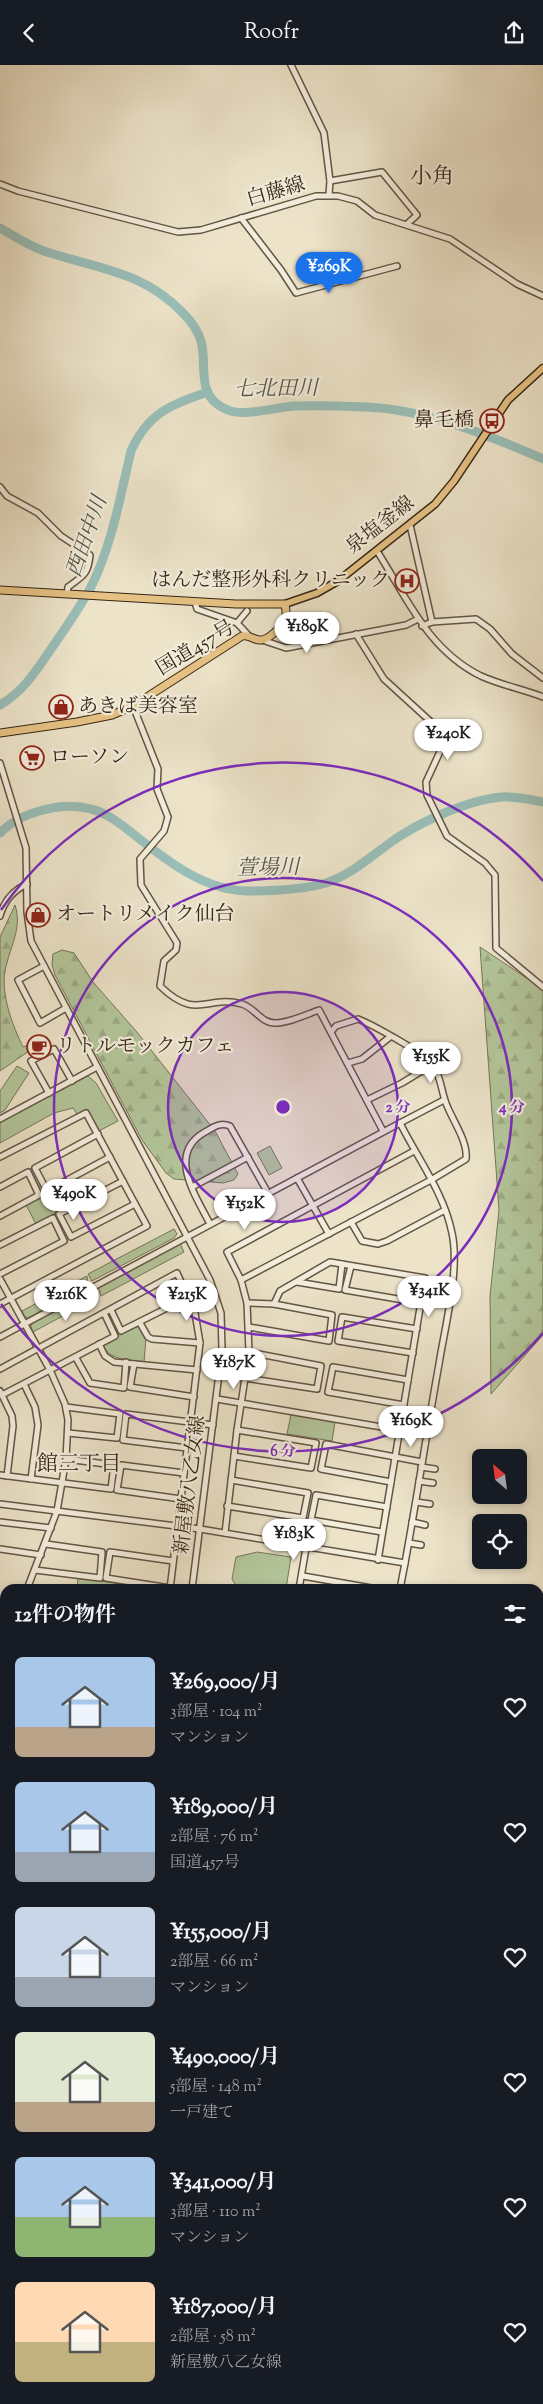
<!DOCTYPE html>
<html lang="ja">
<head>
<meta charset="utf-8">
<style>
	:root { --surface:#171b24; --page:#20242c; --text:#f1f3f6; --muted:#9ea1a6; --accent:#1a73e8 }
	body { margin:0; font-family:"Sorts Mill Goudy","Noto Serif JP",serif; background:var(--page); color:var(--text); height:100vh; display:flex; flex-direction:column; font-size:19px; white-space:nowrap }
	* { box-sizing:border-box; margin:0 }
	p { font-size:16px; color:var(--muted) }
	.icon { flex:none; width:28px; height:28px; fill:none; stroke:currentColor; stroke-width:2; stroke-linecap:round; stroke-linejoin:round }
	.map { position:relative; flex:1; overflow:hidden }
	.panel { position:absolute; left:0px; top:1519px; width:544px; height:821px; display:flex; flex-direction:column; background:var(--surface); border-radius:15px 15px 0 0; box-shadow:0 2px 8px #0003 }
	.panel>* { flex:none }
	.needle { width:32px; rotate:332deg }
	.buttons { position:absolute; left:472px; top:1384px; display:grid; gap:10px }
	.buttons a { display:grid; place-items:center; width:55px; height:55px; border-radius:8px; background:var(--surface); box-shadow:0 2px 8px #0003; font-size:25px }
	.price { position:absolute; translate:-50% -42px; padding:0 11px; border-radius:18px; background:#fff; color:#222; font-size:16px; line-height:32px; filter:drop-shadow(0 1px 2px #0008) }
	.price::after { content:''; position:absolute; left:50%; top:30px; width:15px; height:11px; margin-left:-8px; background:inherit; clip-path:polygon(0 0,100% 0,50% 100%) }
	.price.current { background:var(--accent); color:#fff }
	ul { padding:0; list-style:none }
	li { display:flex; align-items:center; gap:15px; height:125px; padding:0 15px }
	li span { display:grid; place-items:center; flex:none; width:140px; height:100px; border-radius:8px; color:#555 }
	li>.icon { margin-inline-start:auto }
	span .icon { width:60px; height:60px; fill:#fffc; stroke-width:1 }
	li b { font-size:21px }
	h2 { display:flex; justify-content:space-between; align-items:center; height:60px; padding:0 15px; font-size:21px }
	header { display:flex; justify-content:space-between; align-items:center; height:65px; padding:0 15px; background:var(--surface); font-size:22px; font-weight:600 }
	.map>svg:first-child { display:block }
	.grass { fill:url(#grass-dots); stroke:#747658 }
	.forest { fill:url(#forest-firs); stroke:#747658 }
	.park { fill:#b3c59a; stroke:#747658 }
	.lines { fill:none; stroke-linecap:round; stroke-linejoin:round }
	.river { stroke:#99beb8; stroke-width:9 }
	.minor-casing { stroke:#635544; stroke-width:8 }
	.major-casing { stroke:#352617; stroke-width:9 }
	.highway-casing { stroke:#352617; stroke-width:9 }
	.minor { stroke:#f3eddc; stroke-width:5 }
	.major { stroke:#e6c284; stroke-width:6 }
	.highway { stroke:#e6c284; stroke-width:7 }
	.ring { fill:none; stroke:#7b2cbf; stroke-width:2.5 }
	.labels { text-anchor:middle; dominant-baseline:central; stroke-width:4.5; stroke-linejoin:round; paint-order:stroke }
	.street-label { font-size:20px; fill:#352617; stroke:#f3eddc }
	.poi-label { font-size:20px; fill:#352617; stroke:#f3eddc; text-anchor:start }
	.water-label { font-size:21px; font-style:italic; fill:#535447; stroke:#f3eddc }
	.neighbourhood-label { font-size:21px; fill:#352617; stroke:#f3eddc }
	.quarter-label { font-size:22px; fill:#352617; stroke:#f3eddc }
	.centre { fill:#7b2cbf; stroke:#f3eddc; stroke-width:2.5 }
	.ring-label { font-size:15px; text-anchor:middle; font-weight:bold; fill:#7b2cbf; stroke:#f3eddc; stroke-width:4.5; stroke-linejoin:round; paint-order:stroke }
</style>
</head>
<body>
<header><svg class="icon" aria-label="back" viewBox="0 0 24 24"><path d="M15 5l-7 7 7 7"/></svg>Roofr<svg class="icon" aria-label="share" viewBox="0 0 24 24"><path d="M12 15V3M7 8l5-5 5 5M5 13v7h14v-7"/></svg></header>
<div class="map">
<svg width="543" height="2339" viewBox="0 0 543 2339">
	<defs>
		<pattern id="grass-dots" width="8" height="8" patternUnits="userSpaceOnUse" patternTransform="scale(1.25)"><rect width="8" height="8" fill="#b3c59a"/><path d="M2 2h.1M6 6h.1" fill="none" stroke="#9ba984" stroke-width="1.8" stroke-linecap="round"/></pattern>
		<pattern id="forest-firs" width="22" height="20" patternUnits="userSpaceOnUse" patternTransform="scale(1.25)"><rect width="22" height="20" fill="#b3c59a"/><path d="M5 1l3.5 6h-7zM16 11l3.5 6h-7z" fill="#9ba984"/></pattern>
	</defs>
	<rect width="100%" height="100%" fill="#ece3c9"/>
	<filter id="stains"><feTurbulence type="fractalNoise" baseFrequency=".004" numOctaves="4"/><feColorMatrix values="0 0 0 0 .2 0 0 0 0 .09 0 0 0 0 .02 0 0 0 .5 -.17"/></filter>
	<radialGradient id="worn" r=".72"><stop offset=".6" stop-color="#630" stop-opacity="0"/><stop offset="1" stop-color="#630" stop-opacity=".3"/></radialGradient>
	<polygon class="grass" points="539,1757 543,1773 543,1826 539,1829"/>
	<g class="forest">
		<path d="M15,840C24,866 5,889 4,915C4,938 13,961 23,982L48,973L0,1006V872Z"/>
		<polygon points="480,882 543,924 543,1270 491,1329 490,1231 499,1145"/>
		<polygon points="62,885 74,888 93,917 136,966 215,1066 238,1109 234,1115 223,1118 174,1114 166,1108 142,1075 55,910 52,900 53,889"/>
		<polygon points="0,1915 5,1921 5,2335 539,2335 539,2187 543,2187 543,2339 0,2339"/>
	</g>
	<g class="park">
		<polygon points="17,1001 29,1008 5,1045 0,1048 0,1026"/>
		<polygon points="88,1011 96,1018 118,1056 99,1066 85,1045 77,1049 73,1043 54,1048 0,1078 0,1057"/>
		<polygon points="270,1081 282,1103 269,1110 257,1088"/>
		<polygon points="32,1103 46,1129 66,1118 76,1137 36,1159 26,1140 42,1131 28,1105"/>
		<polygon points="174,1164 177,1169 174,1173 92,1216 88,1209"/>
		<polygon points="180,1178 184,1187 101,1231 98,1221"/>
		<polygon points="87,1211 88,1220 28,1253 24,1251 22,1246"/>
		<polygon points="92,1225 96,1227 98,1232 33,1267 31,1262 32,1258"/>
		<path d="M111,1250L121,1269L139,1261L146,1273L144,1297C129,1294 111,1296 103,1281L117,1273L107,1252Z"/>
		<polygon points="291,1349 335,1357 332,1376 287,1369"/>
		<polygon points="257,1487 291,1492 286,1524 238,1524 232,1514 236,1492"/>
		<polygon points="78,1513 122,1519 122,1524 77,1524"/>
		<polygon points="543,1873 543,1939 539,1934 539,1875"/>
	</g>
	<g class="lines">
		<g class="river">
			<path d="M0,163C16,172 32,183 50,188C101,204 143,207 183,248C190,255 198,266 201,276C208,301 194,332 228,345C244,352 276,342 295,341C318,340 343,341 367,342C428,345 488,370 543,394"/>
			<path d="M0,640C24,626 36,606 51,584C65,564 79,544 91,522C112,480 120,432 131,386C148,348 170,340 208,327"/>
			<path d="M0,768C13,755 25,750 43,745C58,741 76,740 91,744C108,748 123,761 137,772C169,797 204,825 247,826C272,826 302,825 326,818C350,810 368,794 387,780C415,759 466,735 502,732C516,731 529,734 543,737"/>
		</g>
		<g class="minor-casing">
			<g id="minor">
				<polyline points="291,0 324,68 330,116 329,130"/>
				<polyline points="330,116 382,107 417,150 407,159"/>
				<polyline points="0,119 18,126 178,167 201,165 316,131 338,131 357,136 375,150 450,174 517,219 543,231"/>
				<polyline points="241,153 281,205 296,228 397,201"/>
				<path d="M0,422L7,431L38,448L61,471L90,490C88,511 82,511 68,522L67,529"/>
				<polyline points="410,460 432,557"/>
				<path d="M377,486C407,533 428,585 481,611C501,620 522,624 543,632"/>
				<polyline points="195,537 197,544 237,558 249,571"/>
				<polyline points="237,558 247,546"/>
				<polyline points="422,561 432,557 476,554 490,564 512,589 543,613"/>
				<polyline points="356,569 384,614 442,667 444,678 426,717 427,730 447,771 485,798 495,810 496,883 543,922"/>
				<polyline points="262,575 286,583 406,560 418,554"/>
				<path d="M133,641L158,704L157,724L168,752L164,766L140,794L141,820L177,878L176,885L164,896L160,921C197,957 207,929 242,939C255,943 261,958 275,958C289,958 305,950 319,945L383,1066"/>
				<polyline points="0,698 26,783 27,847 31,876 210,1215 221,1248 222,1285 192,1524"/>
				<path d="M0,851C4,836 14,825 27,819"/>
				<polyline points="44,901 18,915 40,958 66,943"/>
				<polyline points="348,998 362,994 390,972"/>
				<polyline points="49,1028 31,996 54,984 72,1016"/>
				<polyline points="367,1035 402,1018 433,999"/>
				<polyline points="0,1054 97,1002"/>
				<polyline points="400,1058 444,1035"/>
				<polyline points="98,1069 35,1103 47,1126 110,1092"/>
				<polyline points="0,1092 86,1048 147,1161 0,1239"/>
				<polyline points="297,1113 329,1169"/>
				<polyline points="123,1116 59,1149 71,1172 135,1139"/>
				<polyline points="0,1122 28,1107 39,1130 0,1151"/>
				<polyline points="192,1122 248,1092"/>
				<polyline points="351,1157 362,1176 378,1179 387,1176 445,1145"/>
				<path d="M210,1159C196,1131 166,1089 205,1067C214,1062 220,1057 230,1061L268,1128"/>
				<polyline points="0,1180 53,1153 64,1176 0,1209"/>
				<polyline points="351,1201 345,1225 421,1238"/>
				<polyline points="0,1214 50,1305 65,1339 68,1355 66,1394 57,1446 27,1524"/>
				<path d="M241,1215L431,1115L466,1094C468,1078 454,1057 448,1043C441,1029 442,1013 433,1000C426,989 371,959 358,954L336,961L331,967"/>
				<polyline points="297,1217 339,1224 342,1199"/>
				<polyline points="247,1238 274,1239 332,1250 329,1276 249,1262"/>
				<polyline points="274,1239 280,1226 330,1197 425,1213 378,1495"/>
				<polyline points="111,1245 121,1266 189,1232"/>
				<polyline points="140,1258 148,1272 152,1274 200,1278"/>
				<path d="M0,1272L400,1058C418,1094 444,1128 452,1168C460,1205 445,1261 439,1299C427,1366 417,1432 405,1498L200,1464L0,1439"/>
				<polyline points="99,1279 105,1291 114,1297 197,1305"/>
				<polyline points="413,1288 338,1276 342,1252 417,1264"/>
				<polyline points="76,1293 90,1318 124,1323 126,1297"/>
				<polyline points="134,1299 130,1322 194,1332"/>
				<polyline points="0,1304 177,1208 195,1248 200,1278 170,1524"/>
				<polyline points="245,1313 317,1324 321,1301 249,1287"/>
				<polyline points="24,1319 35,1342 38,1360 31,1414"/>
				<polyline points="0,1326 12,1351 13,1361 7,1411"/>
				<polyline points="2,1330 115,1271 104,1248"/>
				<polyline points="217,1334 399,1365"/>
				<polyline points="404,1340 328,1327 333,1302 408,1315"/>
				<polyline points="66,1342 120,1349 117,1373 68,1368"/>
				<polyline points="187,1383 123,1375 126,1349 213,1360"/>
				<polyline points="234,1391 311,1403 316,1378 237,1365"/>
				<polyline points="421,1402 435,1404"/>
				<polyline points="0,1410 111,1424 114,1400 66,1394"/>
				<polyline points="419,1416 433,1418"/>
				<polyline points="391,1417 321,1404 326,1379 422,1397"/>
				<polyline points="181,1434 117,1425 121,1400 184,1408"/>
				<polyline points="416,1437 430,1439"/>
				<polyline points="227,1441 303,1453 308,1428 231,1415"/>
				<polyline points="0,1457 51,1463"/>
				<polyline points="412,1457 425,1460"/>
				<polyline points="382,1467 311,1455 316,1430 387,1442"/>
				<polyline points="225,1468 237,1365 249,1287 247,1238 241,1215 227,1187 414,1086"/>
				<polyline points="409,1478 421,1480"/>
				<polyline points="0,1484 41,1490"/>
				<polyline points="35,1505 100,1513 102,1487 46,1479"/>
				<polyline points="303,1511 377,1524"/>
				<polyline points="170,1523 106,1513 110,1487 173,1496"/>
				<polyline points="299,1524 306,1483"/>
				<polyline points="400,1524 405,1498"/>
				<polyline points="0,1593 5,1580"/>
				<polyline points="0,1607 5,1607"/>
				<polyline points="0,1631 5,1632"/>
				<polyline points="539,1653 543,1649"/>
				<polyline points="539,1665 543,1671"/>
				<polyline points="0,1701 5,1698"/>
				<polyline points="0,1732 5,1742"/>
				<polyline points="0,1760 5,1759"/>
				<polyline points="0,1793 5,1802"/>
				<polyline points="0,1846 5,1855"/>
				<polyline points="0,1885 5,1882"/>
				<polyline points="0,1902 5,1903"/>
				<polyline points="539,2164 541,2151"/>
			</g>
		</g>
		<g class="major-casing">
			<polyline id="major" points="285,539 317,528 338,516 435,439 454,416 508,335 543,303"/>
		</g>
		<g class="highway-casing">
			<path id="highway" d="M0,525L236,539H285C286,544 287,550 285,555C282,562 268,575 261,575C254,576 250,569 242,571L133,641L112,650L77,657L0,668"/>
		</g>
		<use href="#minor" class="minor"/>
		<use href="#major" class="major"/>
		<use href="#highway" class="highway"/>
	</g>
	<circle cx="283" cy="1042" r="115" fill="#7b2cbf" fill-opacity=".12"/>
	<g class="ring">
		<circle cx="283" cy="1042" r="115"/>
		<circle cx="283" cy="1042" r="229"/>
		<path d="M543 1268A344 344 0 0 1 1 1239M1 845A344 344 0 0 1 543 816"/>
	</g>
	<defs>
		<g id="bus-ring" transform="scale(1.25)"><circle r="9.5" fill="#f3eddc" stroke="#8f2418" stroke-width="1.5"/><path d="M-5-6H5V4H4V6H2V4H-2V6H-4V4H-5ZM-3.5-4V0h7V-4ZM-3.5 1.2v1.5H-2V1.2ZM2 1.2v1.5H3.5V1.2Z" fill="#8f2418"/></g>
		<g id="hospital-ring" transform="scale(1.25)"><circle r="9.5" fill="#f3eddc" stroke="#8f2418" stroke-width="1.5"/><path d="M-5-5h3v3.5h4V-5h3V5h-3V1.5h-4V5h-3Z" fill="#8f2418"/></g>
		<g id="shop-ring" transform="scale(1.25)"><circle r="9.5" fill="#f3eddc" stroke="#8f2418" stroke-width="1.5"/><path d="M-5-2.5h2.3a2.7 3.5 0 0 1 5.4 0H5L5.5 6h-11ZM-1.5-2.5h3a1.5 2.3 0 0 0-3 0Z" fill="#8f2418"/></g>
		<g id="supermarket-ring" transform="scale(1.25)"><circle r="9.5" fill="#f3eddc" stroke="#8f2418" stroke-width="1.5"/><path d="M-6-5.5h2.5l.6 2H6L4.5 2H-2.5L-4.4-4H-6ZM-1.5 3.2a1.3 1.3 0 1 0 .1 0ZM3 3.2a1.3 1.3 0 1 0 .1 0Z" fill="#8f2418"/></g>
		<g id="cafe-ring" transform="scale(1.25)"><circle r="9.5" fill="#f3eddc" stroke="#8f2418" stroke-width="1.5"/><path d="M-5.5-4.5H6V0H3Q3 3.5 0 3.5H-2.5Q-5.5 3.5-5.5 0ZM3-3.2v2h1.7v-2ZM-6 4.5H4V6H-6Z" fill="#8f2418"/></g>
	</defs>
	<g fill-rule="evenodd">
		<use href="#bus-ring" x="492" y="356"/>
		<use href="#hospital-ring" x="407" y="516"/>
		<use href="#shop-ring" x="61" y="642"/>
		<use href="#supermarket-ring" x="32" y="693"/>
		<use href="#shop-ring" x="38" y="850"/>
		<use href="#cafe-ring" x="39" y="982"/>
	</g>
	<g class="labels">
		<g class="street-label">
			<text transform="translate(276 128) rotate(-16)">白藤線</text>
			<text transform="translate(381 461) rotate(-38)">泉塩釜線</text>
			<text transform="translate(196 584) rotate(-31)">国道457号</text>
			<text transform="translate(191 1420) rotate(-83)">新屋敷八乙女線</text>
		</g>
		<g class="poi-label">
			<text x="474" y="356" text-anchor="end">鼻毛橋</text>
			<text x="390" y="516" text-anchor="end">はんだ整形外科クリニック</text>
			<text x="78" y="642">あきば美容室</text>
			<text x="50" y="693">ローソン</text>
			<text x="56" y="850">オートリメイク仙台</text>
			<text x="56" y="982">リトルモックカフェ</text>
		</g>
		<g class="water-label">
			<text transform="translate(276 325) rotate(-1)">七北田川</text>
			<text transform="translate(88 472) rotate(-71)">西田中川</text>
			<text transform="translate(268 804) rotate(-1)">萱場川</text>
		</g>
		<g class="neighbourhood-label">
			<text x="79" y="1400">館三丁目</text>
		</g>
		<g class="quarter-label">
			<text x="432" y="113">小角</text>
		</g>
	</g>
	<circle cx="283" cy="1042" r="8" class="centre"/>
	<g class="ring-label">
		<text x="398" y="1047">2 分</text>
		<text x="512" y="1047">4 分</text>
		<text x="283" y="1391">6 分</text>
	</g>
	<rect width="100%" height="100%" filter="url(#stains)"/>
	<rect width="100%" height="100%" fill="url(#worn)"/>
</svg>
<div class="buttons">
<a><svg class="needle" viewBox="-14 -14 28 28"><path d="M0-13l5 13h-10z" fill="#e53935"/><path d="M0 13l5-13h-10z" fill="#9ea1a6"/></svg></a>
<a><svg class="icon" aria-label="locate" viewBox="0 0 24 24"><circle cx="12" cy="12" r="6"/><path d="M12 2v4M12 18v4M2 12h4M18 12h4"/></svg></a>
</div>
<b class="price current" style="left:329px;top:229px">¥269K</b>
<b class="price" style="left:307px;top:589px">¥189K</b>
<b class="price" style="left:448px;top:696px">¥240K</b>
<b class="price" style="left:431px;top:1019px">¥155K</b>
<b class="price" style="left:74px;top:1156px">¥490K</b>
<b class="price" style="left:245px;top:1166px">¥152K</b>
<b class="price" style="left:429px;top:1253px">¥341K</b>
<b class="price" style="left:66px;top:1257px">¥216K</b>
<b class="price" style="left:187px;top:1257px">¥215K</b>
<b class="price" style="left:234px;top:1325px">¥187K</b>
<b class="price" style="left:411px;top:1383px">¥169K</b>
<b class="price" style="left:294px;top:1496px">¥183K</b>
<section class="panel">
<h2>12件の物件<svg class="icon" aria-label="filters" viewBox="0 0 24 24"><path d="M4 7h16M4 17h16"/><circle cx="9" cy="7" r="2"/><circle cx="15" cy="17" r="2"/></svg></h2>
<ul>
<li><span style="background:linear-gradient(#a9c7e8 70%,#b9a48a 0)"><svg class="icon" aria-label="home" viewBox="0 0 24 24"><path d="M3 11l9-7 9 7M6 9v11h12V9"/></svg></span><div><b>¥269,000/月</b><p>3部屋 · 104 m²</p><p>マンション</p></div><svg class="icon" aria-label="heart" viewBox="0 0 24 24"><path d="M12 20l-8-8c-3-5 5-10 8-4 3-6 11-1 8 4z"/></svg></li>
<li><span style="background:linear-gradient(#a9c7e8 70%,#9aa5b1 0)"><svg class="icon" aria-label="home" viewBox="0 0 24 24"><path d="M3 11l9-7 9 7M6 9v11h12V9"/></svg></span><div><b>¥189,000/月</b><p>2部屋 · 76 m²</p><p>国道457号</p></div><svg class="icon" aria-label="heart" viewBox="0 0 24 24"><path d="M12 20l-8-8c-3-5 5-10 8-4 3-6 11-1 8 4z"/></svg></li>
<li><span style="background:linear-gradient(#c9d6e8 70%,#9aa5b1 0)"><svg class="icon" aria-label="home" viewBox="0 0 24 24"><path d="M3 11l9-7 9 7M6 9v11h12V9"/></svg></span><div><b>¥155,000/月</b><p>2部屋 · 66 m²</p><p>マンション</p></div><svg class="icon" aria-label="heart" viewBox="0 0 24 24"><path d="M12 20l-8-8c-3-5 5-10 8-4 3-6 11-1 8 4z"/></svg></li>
<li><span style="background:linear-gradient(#dfe7d0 70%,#b9a48a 0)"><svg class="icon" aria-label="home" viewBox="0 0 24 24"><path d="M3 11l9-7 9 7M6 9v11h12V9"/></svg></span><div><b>¥490,000/月</b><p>5部屋 · 148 m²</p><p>一戸建て</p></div><svg class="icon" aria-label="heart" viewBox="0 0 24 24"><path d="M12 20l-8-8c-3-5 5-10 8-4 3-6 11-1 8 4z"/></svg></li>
<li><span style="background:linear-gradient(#a9c7e8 60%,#8fb573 0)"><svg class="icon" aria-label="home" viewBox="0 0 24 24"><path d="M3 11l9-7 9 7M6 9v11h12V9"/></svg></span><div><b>¥341,000/月</b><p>3部屋 · 110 m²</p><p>マンション</p></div><svg class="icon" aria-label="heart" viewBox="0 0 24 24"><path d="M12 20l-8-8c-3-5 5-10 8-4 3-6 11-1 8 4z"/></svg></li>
<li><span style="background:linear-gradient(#ffd9b3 60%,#c2b280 0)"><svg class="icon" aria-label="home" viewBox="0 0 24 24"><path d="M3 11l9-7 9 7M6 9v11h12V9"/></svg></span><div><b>¥187,000/月</b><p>2部屋 · 58 m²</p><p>新屋敷八乙女線</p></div><svg class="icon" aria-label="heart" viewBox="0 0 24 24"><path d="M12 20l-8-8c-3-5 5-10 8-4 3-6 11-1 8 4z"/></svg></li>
</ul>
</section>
</div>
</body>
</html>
